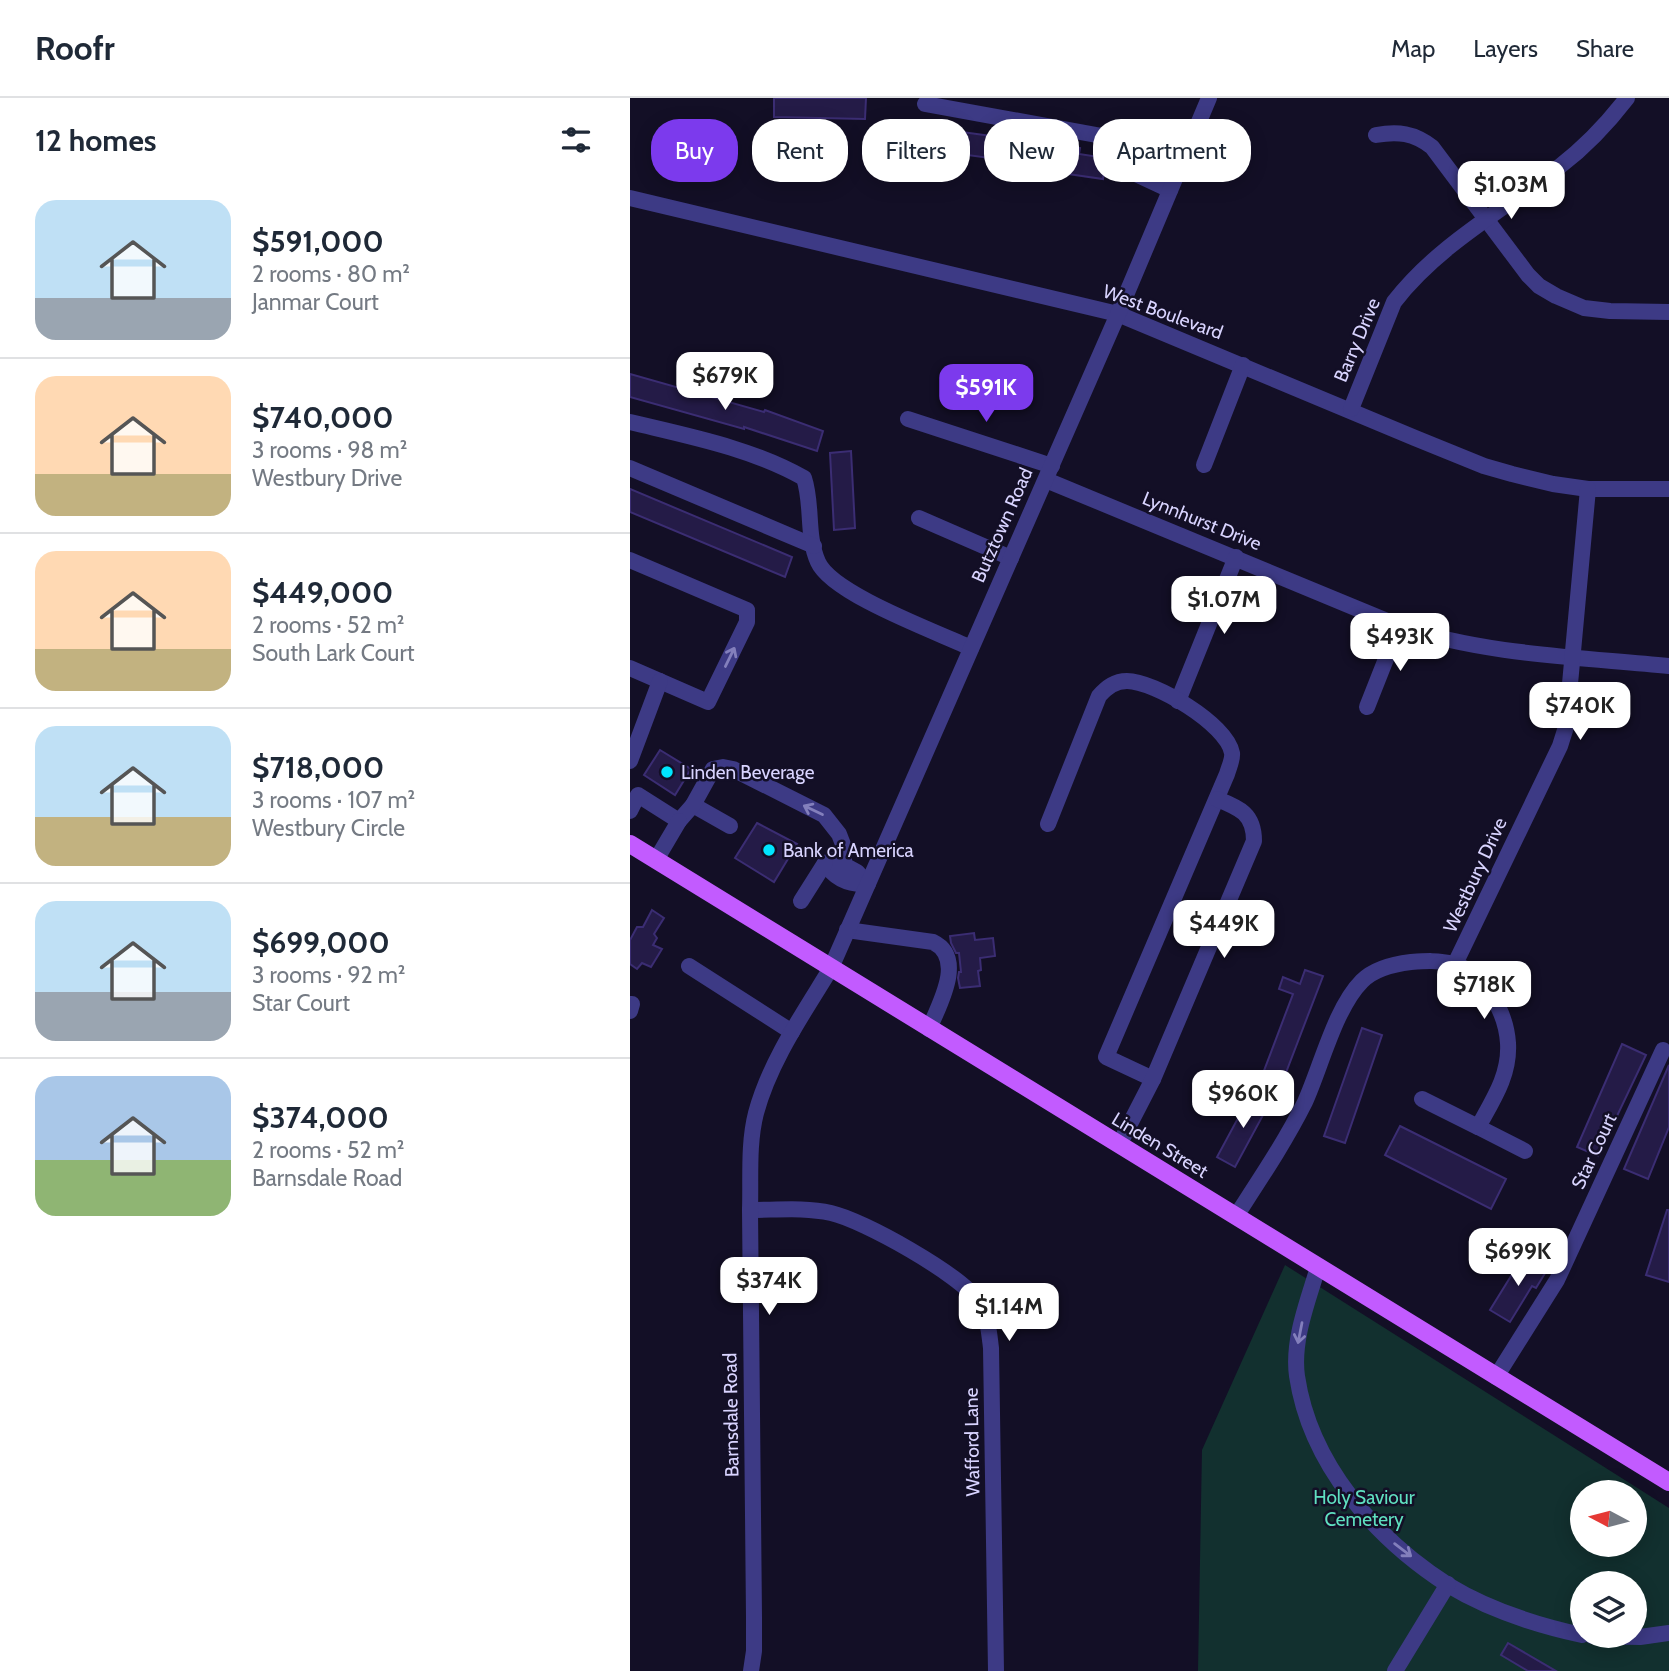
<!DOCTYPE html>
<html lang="en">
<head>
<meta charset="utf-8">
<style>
	:root { --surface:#fff; --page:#f2f2f3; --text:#1f2937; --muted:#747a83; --line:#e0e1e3; --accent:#7c3aed }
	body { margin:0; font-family:Cabin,sans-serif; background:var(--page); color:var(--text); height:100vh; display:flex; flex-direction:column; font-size:26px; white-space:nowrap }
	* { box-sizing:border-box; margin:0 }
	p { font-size:23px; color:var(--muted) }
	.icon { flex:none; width:38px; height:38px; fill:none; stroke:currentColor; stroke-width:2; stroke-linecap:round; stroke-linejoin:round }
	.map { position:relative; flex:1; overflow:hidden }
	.panel { display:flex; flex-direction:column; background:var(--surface); width:630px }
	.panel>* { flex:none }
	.guide { position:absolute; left:21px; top:21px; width:665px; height:63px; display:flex; gap:14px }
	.needle { width:46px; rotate:277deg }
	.fabs { position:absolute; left:940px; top:1382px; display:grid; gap:14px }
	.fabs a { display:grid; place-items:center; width:77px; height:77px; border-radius:50%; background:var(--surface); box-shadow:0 4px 18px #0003; font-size:35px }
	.price { position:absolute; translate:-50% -60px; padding:0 16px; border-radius:14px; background:#fff; color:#222; font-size:23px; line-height:46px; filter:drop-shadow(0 2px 4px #0008) }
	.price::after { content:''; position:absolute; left:50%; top:42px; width:21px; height:16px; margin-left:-10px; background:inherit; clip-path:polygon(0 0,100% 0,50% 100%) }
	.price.selected { background:var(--accent); color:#fff }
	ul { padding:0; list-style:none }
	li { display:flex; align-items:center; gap:21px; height:175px; padding:0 35px }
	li+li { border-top:2px solid var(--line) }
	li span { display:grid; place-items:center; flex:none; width:196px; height:140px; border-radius:21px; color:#555 }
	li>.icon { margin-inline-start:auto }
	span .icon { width:84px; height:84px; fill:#fffc; stroke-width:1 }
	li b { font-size:30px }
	h2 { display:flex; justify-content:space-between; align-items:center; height:84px; padding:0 35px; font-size:30px }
	.tag { padding:0 24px; border-radius:28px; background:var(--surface); box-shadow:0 4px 18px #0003; font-size:24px; line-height:63px }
	.tag.selected { background:var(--accent); color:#fff }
	header { display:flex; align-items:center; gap:42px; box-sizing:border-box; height:98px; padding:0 35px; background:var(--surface); border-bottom:2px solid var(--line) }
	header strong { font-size:33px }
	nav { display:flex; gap:38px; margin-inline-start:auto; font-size:24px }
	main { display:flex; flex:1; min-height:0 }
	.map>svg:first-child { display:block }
	.green { fill:#12302f; fill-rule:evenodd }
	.building { fill:#241b47; stroke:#3b2d73; stroke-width:2 }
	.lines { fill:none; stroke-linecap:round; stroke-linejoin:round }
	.minor { stroke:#3d3a85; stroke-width:16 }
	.major { stroke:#c25bff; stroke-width:18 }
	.oneway { stroke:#837fbc }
	.poi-dot { fill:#00e5ff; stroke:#130f26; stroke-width:2.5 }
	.labels { text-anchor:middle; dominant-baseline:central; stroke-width:5; stroke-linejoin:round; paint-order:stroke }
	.street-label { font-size:19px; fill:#d9d4ff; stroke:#130f26 }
	.poi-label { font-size:19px; fill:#d9d4ff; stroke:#130f26; text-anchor:start }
	.park-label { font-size:19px; fill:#5fe0c0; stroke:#130f26 }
</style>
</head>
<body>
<header>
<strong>Roofr</strong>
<nav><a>Map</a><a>Layers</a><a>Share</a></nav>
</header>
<main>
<section class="panel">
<h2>12 homes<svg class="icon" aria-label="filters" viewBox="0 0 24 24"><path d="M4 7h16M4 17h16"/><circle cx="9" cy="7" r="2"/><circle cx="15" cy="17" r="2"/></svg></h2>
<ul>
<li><span style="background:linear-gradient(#bfe0f5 70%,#9aa5b1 0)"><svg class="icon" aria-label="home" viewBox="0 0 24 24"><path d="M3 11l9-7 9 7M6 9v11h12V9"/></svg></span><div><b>$591,000</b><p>2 rooms · 80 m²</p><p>Janmar Court</p></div></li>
<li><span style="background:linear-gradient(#ffd9b3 70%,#c2b280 0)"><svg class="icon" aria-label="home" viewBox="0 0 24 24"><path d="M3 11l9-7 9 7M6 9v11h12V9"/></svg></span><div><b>$740,000</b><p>3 rooms · 98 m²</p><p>Westbury Drive</p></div></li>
<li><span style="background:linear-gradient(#ffd9b3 70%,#c2b280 0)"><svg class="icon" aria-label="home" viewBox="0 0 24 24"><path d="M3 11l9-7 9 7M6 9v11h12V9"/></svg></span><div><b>$449,000</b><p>2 rooms · 52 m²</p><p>South Lark Court</p></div></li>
<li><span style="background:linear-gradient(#bfe0f5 65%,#c2b280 0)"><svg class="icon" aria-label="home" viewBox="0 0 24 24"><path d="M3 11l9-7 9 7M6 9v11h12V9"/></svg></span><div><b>$718,000</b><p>3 rooms · 107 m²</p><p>Westbury Circle</p></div></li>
<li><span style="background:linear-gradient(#bfe0f5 65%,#9aa5b1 0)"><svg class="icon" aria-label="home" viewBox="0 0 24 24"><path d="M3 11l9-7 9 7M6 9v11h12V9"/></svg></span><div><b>$699,000</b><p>3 rooms · 92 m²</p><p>Star Court</p></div></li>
<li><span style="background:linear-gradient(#a9c7e8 60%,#8fb573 0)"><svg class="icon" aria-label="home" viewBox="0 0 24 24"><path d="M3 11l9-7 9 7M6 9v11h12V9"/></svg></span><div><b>$374,000</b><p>2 rooms · 52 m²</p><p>Barnsdale Road</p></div></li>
</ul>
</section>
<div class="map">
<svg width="1039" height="1573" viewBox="0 0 1039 1573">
	<rect width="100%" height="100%" fill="#130f26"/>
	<path class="green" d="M655,1167L1039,1410V1573H568L572,1352ZM952,1395H1004V1447H952ZM952,1486H1004V1538H952Z"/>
	<g class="building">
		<polygon points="144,0 236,0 235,21 144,19"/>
		<polygon points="332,34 384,41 383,49 406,52 406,50 432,54 433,48 450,50 449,56 469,59 468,63 475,65 473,81 403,71 404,66 322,55 325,36 332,37"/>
		<polygon points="0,276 134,314 135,312 193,333 187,353 114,329 114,331 0,299"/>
		<polygon points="221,353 225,430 204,432 200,355"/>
		<polygon points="0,391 162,459 155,479 0,414"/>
		<polygon points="30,652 61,671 45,697 14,677"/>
		<polygon points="127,725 167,746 144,784 105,760"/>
		<polygon points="22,812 34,820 24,836 27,840 23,847 32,851 21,869 12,865 7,871 0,866 0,842 7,829 13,829"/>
		<polygon points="344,835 345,842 363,840 365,858 350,860 351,872 348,873 350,888 330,890 328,880 329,874 331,874 329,855 326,855 321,845 320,838"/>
		<polygon points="675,872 693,878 652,985 632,978 663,896 649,891 653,879 670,886"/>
		<polygon points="732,930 752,937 715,1045 694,1038"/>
		<polygon points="992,946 1016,957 968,1058 947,1049"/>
		<polygon points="1039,967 1039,1029 1018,1081 994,1071"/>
		<polygon points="621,996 639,1006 605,1069 587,1059"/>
		<polygon points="770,1028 876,1081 861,1111 755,1057"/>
		<polygon points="1037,1112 1039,1112 1039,1184 1016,1177"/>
		<polygon points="894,1157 917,1172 906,1190 902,1188 880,1224 860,1212"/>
		<polygon points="878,1545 926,1573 898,1573 871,1557"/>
	</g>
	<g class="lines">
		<g class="minor">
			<polyline points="295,6 472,38 493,70 540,92"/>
			<path d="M746,37C768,33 784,35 802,49L898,177L909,188L926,198L954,210L980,213L1039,214"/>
			<polyline points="0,100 488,216 785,340 854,368 882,376 923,386 958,391 1039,391"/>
			<path d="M721,311L764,204C808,147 873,112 929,69C955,49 977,26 997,0"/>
			<polyline points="278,321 422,368"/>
			<path d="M0,324C58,338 121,350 174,380C183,407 176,437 188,464C202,496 307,534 341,550"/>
			<polyline points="574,367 613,267"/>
			<polyline points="0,370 184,448"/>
			<path d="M416,382L769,528C855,557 949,559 1039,568"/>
			<polyline points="289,420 381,460"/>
			<polyline points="0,462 117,512 117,524 78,604 0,570"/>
			<polyline points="548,603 606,459"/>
			<polyline points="737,609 769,528"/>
			<polyline points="0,663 30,583"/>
			<polyline points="63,707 100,728"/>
			<polyline points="0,713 8,697 49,723 63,707 83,671 93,669 103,671 194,717 209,736 214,749 214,767"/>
			<path d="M418,726L469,598C477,589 485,583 497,583C524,583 597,626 602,655C603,661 599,669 597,676L476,959L523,981"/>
			<polyline points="26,762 49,723"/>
			<path d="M205,762L227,774L238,786C220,787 205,782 195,765Z"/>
			<polyline points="171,803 195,765"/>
			<path d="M217,832L303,844C336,860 309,907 299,931"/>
			<polyline points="825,866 930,648 936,629 958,391"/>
			<polyline points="59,868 162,934"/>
			<polyline points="0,906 2,906 0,913"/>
			<polyline points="848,1029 895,1053"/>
			<path d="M489,1047L523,981L624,743C624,716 610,710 587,701"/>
			<path d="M120,1112C147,1112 175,1109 201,1115C233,1122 331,1177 348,1203C358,1217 359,1234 361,1250L366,1573"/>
			<path d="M606,1118C630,1081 655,1044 675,1004C691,969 705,910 732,883C744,871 764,866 781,864C795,863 809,862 823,866C855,874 876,915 878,945C880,977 863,1002 848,1029L792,1001"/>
			<path d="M688,1169C678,1203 662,1242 667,1278C680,1366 745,1440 818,1487C859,1512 906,1527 952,1537"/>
			<polyline points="866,1279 927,1182 1033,952"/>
			<polyline points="962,1538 1010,1539 1039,1535"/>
			<path d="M121,1573L124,1553V1519L120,1112C121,1080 118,1046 126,1015C140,963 173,916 201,870L488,216L579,0"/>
			<polyline points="765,1573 818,1486"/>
		</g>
		<polyline class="major" points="0,746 1039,1384"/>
	</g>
	<defs><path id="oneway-shaft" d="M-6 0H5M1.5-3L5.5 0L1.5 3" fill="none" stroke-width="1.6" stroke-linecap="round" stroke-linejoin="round" transform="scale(1.75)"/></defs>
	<g class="oneway">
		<use href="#oneway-shaft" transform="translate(100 559) rotate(-64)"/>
		<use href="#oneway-shaft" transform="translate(183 712) rotate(-154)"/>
		<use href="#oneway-shaft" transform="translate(670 1235) rotate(101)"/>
		<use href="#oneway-shaft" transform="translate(773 1452) rotate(37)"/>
	</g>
	<g class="poi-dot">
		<circle cx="37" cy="674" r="7"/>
		<circle cx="139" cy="752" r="7"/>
	</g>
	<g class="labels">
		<g class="street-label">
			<text transform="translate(533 214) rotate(20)">West Boulevard</text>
			<text transform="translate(727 242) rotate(-67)">Barry Drive</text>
			<text transform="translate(572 423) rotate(22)">Lynnhurst Drive</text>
			<text transform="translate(372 427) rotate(-66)">Butztown Road</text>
			<text transform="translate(845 777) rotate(-65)">Westbury Drive</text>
			<text transform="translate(530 1047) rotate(31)">Linden Street</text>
			<text transform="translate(964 1053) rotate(-65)">Star Court</text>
			<text transform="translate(101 1317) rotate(-91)">Barnsdale Road</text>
			<text transform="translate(342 1344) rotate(-91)">Wafford Lane</text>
		</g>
		<g class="poi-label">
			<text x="51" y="674">Linden Beverage</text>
			<text x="153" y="752">Bank of America</text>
		</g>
		<g class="park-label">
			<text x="734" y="1399">Holy Saviour<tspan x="734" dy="22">Cemetery</tspan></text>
		</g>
	</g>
</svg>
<div class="fabs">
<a><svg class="needle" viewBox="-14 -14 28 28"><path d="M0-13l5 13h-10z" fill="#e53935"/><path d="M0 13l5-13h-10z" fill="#747a83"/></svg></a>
<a><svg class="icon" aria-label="layers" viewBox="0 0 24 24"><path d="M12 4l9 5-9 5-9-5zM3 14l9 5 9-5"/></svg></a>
</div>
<b class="price" style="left:881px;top:123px">$1.03M</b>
<b class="price" style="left:95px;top:314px">$679K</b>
<b class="price selected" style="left:356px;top:326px">$591K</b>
<b class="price" style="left:594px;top:538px">$1.07M</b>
<b class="price" style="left:770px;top:575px">$493K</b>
<b class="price" style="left:950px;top:644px">$740K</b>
<b class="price" style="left:594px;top:862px">$449K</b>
<b class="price" style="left:854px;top:923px">$718K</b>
<b class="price" style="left:613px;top:1032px">$960K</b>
<b class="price" style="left:888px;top:1190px">$699K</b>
<b class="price" style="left:139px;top:1219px">$374K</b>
<b class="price" style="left:379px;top:1245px">$1.14M</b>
<div class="guide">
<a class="tag selected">Buy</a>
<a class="tag">Rent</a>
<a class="tag">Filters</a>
<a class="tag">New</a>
<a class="tag">Apartment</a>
</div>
</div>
</main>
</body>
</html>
